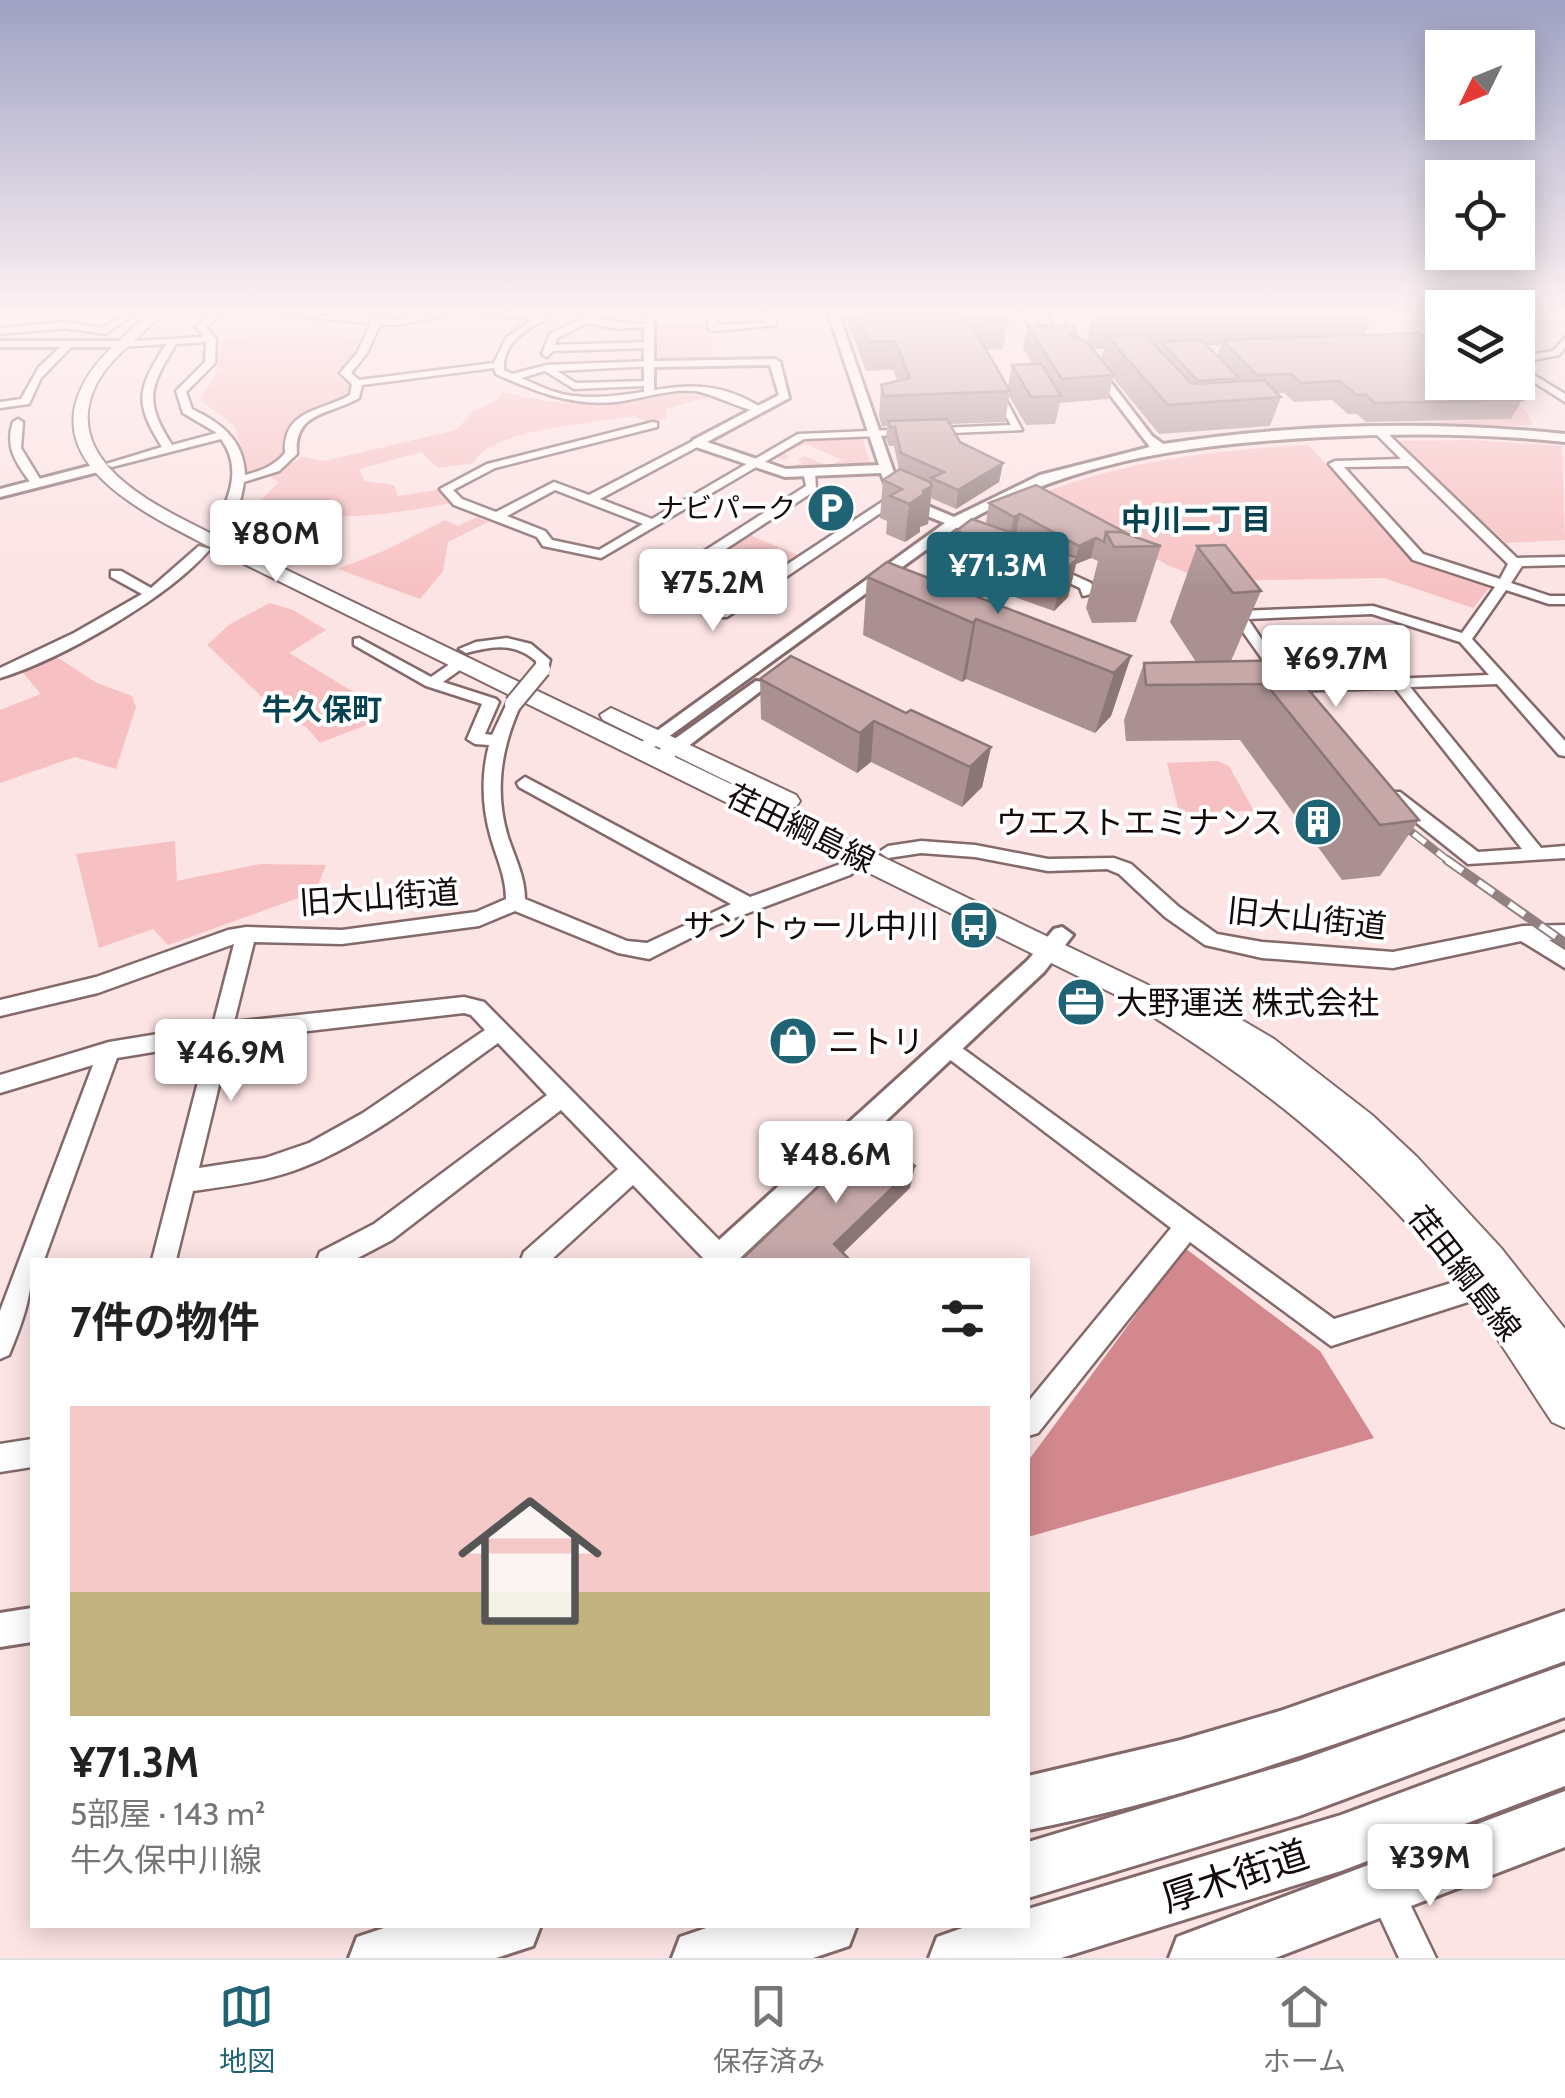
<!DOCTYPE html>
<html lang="ja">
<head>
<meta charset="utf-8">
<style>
	:root { --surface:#fff; --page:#f6f6f6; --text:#222; --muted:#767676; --line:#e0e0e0; --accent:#1f6375 }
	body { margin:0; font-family:Cabin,"Noto Sans JP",sans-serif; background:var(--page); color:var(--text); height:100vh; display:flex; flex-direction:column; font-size:38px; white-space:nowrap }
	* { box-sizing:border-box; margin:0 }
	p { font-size:32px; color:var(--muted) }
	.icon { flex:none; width:55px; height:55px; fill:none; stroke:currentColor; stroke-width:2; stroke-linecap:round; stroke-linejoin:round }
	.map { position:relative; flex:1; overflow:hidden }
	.panel { position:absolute; left:30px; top:1258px; width:1000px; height:670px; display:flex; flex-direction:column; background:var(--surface); border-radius:0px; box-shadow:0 5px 25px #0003 }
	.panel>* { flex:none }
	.needle { width:65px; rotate:227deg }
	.tools { position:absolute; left:1425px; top:30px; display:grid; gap:20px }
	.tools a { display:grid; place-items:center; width:110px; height:110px; border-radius:0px; background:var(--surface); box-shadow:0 5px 25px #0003; font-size:50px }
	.price { position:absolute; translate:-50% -85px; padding:0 22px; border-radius:10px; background:#fff; color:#222; font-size:32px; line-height:65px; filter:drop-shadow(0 2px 5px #0008) }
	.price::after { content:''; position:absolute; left:50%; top:60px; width:30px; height:22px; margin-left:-15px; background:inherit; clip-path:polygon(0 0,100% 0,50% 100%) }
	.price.on { background:var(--accent); color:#fff }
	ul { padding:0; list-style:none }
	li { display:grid; align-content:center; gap:20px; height:530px; padding:0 40px }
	li span { display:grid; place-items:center; height:310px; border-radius:0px; color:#555 }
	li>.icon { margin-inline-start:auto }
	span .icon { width:180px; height:180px; fill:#fffc; stroke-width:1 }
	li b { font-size:42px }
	h2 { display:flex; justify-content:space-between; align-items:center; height:120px; padding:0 40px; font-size:42px }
	.tab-bar { display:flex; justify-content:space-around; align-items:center; height:140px; border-top:2px solid var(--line); background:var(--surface); font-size:28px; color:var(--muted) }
	.tab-bar a { display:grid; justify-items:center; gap:5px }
	.tab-bar .on { color:var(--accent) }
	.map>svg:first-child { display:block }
	.green { fill:#f7c1c3 }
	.water { fill:#d2888d }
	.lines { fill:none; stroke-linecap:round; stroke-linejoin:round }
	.minor-tunnel { stroke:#d9c2c3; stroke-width:12; stroke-dasharray:12 6; stroke-linecap:butt }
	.minor-casing { stroke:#84696a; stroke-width:5 }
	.tertiary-casing { stroke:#84696a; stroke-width:6 }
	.secondary-casing { stroke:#84696a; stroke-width:4 }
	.trunk-casing { stroke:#84696a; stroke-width:6 }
	.minor { fill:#fff; fill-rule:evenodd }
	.tertiary { fill:#fff; fill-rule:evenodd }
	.secondary { fill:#fff; fill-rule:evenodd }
	.trunk { fill:#fff; fill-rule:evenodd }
	.rail-far1-casing { stroke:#938181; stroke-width:8 }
	.rail-casing { stroke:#938181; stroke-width:10 }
	.rail-far1 { stroke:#fff; stroke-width:5; stroke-dasharray:15; stroke-linecap:butt }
	.rail { stroke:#fff; stroke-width:6; stroke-dasharray:19; stroke-linecap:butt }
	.minor-bridge-casing { stroke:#84696a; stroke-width:20; stroke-linecap:butt }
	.minor-bridge { stroke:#fff; stroke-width:16 }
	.wall { fill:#aa9091; fill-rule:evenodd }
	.shaded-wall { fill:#8b7676 }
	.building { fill:#c6a8a9; stroke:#8b7676; stroke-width:2.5 }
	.labels { text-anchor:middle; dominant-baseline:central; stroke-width:8; stroke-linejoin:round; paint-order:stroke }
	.far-poi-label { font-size:28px; fill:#140a0a; stroke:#fff; text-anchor:end }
	.far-neighbourhood-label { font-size:30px; font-weight:bold; fill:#084250; stroke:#fff }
	.poi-label { font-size:32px; fill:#140a0a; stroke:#fff; text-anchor:end }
	.street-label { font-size:32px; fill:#140a0a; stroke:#fff }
	.near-street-label { font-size:38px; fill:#140a0a; stroke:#fff }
</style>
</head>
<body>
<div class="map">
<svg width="1565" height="1958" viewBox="0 0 1565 1958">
	<rect width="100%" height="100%" fill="#fce3e4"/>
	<g class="green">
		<polygon points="709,324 714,360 656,359 656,326"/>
		<polygon points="264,335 341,336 358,340 353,349 360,357 346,379 354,384 350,394 311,409 291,423 283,461 270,471 248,475 235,426 200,400 217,371 222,339"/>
		<path d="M1460,382C1486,383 1525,399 1533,425L1352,429L1347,426L1510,419Z"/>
		<path d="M502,392C536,400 569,405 605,403C640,401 673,389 708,397L666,409V418L651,423L633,416C598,423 487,429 474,463L438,468L421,452L359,469L365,481L394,485L398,496L442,489L451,503C382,516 325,524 256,505L279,482L268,476L303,457L324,461L456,430L475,410L498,400Z"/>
		<polygon points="862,437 870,463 865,465 789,467 802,463 798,459 804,456 828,466 842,460 805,444 784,453 789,457 784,460 774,456 809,438"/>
		<polygon points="1471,440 1562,446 1565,540 1506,543 1395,441"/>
		<path d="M1308,445L1412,557L1490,587L1473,608L1384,578L1207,581L1167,565L1043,493C1129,460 1216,450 1308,445Z"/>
		<polygon points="477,517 488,522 448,542 443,571 420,599 338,569 386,550 445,520 458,526"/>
		<polygon points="747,534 800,556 719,609 706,603 707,559"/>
		<polygon points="270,603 293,610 326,630 289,653 377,706 369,724 320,743 306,727 277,711 207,645 230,624"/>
		<polygon points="55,656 97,683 132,696 136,707 116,769 75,757 0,783 0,710 41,694 20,669"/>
		<polygon points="1217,761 1229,766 1254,811 1179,812 1167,763"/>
		<polygon points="175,841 177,881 260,864 326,865 315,892 168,945 153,929 99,948 76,854"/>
	</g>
	<polygon class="water" points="1185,1248 1320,1351 1374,1438 1028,1537 1028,1461"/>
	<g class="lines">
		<polyline class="minor-tunnel" points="204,549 224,521"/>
		<g class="minor-casing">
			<g id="minor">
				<polygon points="123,315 133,315 105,334 65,328 0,334 0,328 65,322 103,328"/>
				<path d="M209,315H219L206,327L216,339L215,363L186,392L192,409C221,423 244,440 245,475C261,471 274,466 285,453C283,409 321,412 350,395L352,384L340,373L357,353L371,323L284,315L397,319L447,315L397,325L380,324L367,353L351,373L359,380L494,363L506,338L534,319L483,315H553C531,328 502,339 504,370L512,374L547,365L649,361L652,366L557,371L576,383L648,381L644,386L574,389L545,371L521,378C538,385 554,394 573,396C647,404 692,362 765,410C751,416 713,392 693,391C668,389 641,399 616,402C571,406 536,392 496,374L494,368L362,385L359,398C330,415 294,411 297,454L279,471L244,482C242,496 237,518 224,525L218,521C231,493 241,466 221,439L112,467L106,464L162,447C133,401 138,389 166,344L119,347L116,342L204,337L196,327ZM206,342L205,362L176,391L183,413L217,433L172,445C143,400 150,387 176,344Z"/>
				<polygon points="601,315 596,319 654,326 618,329 588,323 557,338 555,345 649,342 654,345 649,348 553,351 547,357 542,354 550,334 578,320 579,317"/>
				<polygon points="708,315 717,315 717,325 766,323 766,315 775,315 776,325 713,331 708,328"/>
				<polygon points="1022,315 1031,315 1040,327 1061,336 1056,339 1034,331"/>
				<polygon points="1565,338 1565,347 1559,355 1518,363 1518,357 1553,351"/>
				<polygon points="67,341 75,343 41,378 29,404 0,408 0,402 21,399 39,367"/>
				<polygon points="1518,365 1565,394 1565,402 1518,372"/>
				<path d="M994,384L999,387L1022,430L804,439L601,558L543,546L537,537L454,505L440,489L487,464L653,422L657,423V427L495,468L453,490L462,499L496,512L554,482L589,495L693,441H701V445L600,499L652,519L798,434L1011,425L989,387ZM555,490L643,524L599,550L552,540L545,531L507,516Z"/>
				<path d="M18,419L23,422L21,448L43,484L41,486H33C18,465 4,449 13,422Z"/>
				<path d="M1376,430H1384L1517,558L1565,557V565L1522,566L1511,583L1550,596H1565V604H1549L1506,590L1472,639L1565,741V756L1559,755L1497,684L1410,687L1541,848L1565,846V858L1468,864L1388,800V792H1400L1478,852L1522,849L1395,688L1285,691L1231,615L1238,611L1373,606L1462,633L1495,587L1413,560L1329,464L1335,461L1401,459L1376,434ZM1408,466L1508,564L1500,579L1423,554L1344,467ZM1372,614L1460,642L1489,675L1291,683L1248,619Z"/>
				<polygon points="809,469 815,472 816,490 709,560 706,601 721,608 894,494 904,497 727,617 717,617 694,606 698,555 806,486 803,472"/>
				<path d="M199,546L210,549C170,597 60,660 0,678V668L74,633L142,594L111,577V571H121L151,588Z"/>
				<polygon points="1049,564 1091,583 1095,593 1083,596 1080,588 1044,571 1044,565"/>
				<path d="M359,638L431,677L457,659H467V665L443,682L496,699L499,702L485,734L492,735L508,701L513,699L521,704C501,748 494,791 508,837C515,858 525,877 525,899L627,941L647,943L731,904L519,787L517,783L525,777L750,897L838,865L855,853H867L870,858L850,875L716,925L649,959L618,953L515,911L479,926L342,944L254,942L234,1022L464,997L484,1002L729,1250L731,1260H705L633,1185L551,1260H521L524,1252L618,1169L561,1110L392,1240L354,1260H317L320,1252L374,1224L547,1095L498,1043C433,1089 369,1144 293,1171C261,1182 227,1186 193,1191L176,1260H152L208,1043L117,1058L44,1260H32C32,1297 23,1321 9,1355L0,1359V1311L93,1065L0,1093V1075L109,1042L213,1025L234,944L98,993L0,1016V1000L96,977L228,930L246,927L342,930L476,912L506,899C506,877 497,859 491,838C482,807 481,776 489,745L475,744L467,739L482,704L426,686L354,645V639ZM464,1013L471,1015L485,1030L363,1113L309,1143L265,1158L199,1168L230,1040Z"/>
				<path d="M507,638L531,644L550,660L547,672H537L536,661C514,642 492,646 466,653L459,649L476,642Z"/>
				<polygon points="921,841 975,845 1048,859 1114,858 1131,864 1179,907 1217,934 1262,942 1393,952 1523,926 1565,925 1565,939 1549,940 1565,950 1565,968 1521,941 1393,968 1262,958 1205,945 1165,917 1119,874 1107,869 1048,871 975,857 921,853 888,858 879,852 888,846"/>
				<polygon points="947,1037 1334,1319 1487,1272 1496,1275 1500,1284 1496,1293 1331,1346 1190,1242 1038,1433 1028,1436 1028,1402 1171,1228 940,1052 936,1046 940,1040"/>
				<polygon points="32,1439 32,1467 0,1472 0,1444"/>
				<polygon points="1385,1871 1397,1877 1436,1958 1399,1958 1367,1889 1373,1877"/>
			</g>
		</g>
		<g class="tertiary-casing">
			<g id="tertiary">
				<path d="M644,315H654V361L775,359L780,362L789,398L707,442L786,469L879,465L829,315H839L900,490L909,498L954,517L1040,475L1150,447L1049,315H1059L1152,436L1163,444C1293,424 1433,420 1565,434V442C1484,433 1403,433 1322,437C1195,444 1079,458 966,522L967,528H956L642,756L636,754V746L945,523C913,510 893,508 881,473L785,477L693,446V440L779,395L770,365L654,367V393L644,395Z"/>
				<polygon points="0,341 119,341 124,344 119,347 0,347"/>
				<polygon points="97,464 103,468 102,471 0,497 0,489"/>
				<polygon points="756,681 762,682 762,690 666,763 652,763 652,755"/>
				<polygon points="1062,927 1073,935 1044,972 738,1260 704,1260 708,1250 1028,960 1054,929"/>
				<polygon points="32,1608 32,1642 0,1647 0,1613"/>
			</g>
		</g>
		<g class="secondary-casing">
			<g id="secondary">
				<path d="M147,315H161C139,339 108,358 94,389C61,466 165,510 218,537L1146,984L1198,1015L1201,1005L1211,1002L1274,1039L1372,1115L1417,1157L1501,1248L1565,1329V1428L1552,1422C1519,1373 1489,1322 1452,1276C1362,1162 1250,1075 1126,1000L206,545C151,516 44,468 81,389C94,359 124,337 147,315Z"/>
				<polygon points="611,708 796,795 800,801 796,807 780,807 603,720 600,715"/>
			</g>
		</g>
		<g class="trunk-casing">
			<g id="trunk">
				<path d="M1565,1611V1661C1388,1725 1212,1794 1028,1830V1776L1181,1740L1280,1711Z"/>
				<polygon points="1565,1665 1565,1717 1299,1816 1028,1898 1028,1842 1299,1761"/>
				<polygon points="1565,1732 1565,1786 1341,1871 1061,1958 929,1958 937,1937 971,1925 1028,1925 1028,1909 1341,1815"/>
				<polygon points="1565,1791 1565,1847 1275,1958 1169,1958 1177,1937"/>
				<polygon points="393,1925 541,1925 533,1946 496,1958 349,1958 357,1937"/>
				<polygon points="715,1925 857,1925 849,1946 813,1958 672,1958 680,1937"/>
			</g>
		</g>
		<use href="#minor" class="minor"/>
		<use href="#tertiary" class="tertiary"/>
		<use href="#secondary" class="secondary"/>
		<use href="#trunk" class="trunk"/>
		<g class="rail-far1-casing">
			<polyline id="rail-far1" points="1390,815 1450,862"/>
		</g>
		<g class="rail-casing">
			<polyline id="rail" points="1447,860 1565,943"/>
		</g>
		<use href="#rail-far1" class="rail-far1"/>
		<use href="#rail" class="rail"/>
		<g class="minor-bridge-casing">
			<polyline id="minor-bridge" points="513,704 542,669"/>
		</g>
		<use href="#minor-bridge" class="minor-bridge"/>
	</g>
	<g class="wall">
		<path d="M845,315H1004L1008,320L1003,349L986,350L1008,387L1012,365H1033L1023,348L1027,326L1076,328L1074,337L1087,341L1092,315H1373L1364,335L1522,400L1511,419L1366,422L1357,414H1348L1332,400L1294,402L1284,393H1277L1281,397L1270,426L1159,434L1113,378L1108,399L1060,403L1055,424L1026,425L1009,396L1005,422L950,424L960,442L1003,463L999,482L956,509L931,498L928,524L920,527V532L905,542L886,534L887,521L880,518L883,480L899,470L894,446H889L886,439L887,426L882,427L879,416L881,385L897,381L893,370L866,371ZM1207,345H1221L1217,356ZM1093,349H1104L1101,359Z"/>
		<path d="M989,503L1132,536L1161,546L1136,622L1092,623L1086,608L1098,561L1091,558L1076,564L1068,597L1054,611L1001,592L1003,583L998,587L950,569L956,531L991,525L986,522ZM1021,536L1033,543L1019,544Z"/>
		<polygon points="1197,546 1261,591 1231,661 1316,681 1311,692 1419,820 1380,876 1342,880 1240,740 1126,741 1124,720 1144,663 1196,662 1170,622"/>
		<polygon points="867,577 1131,656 1111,716 1095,733 966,679 962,682 863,635"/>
		<polygon points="760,679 906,713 991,747 982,787 962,807 871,762 857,773 761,719"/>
	</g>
	<g class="shaded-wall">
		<polygon points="1003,463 999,482 956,509 958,490"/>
		<polygon points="932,486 928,524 920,527 920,532 905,542 909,504 923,491"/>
		<polygon points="1020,514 1016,534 1010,536 1014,517"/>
		<polygon points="1021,536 1017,556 1009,553 1003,583 998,587 1005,548"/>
		<polygon points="1096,538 1091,558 1076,564 1068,597 1054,611 1063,572 1075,560 1079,546"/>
		<polygon points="976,619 966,679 962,682 973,623"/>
		<polygon points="1131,656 1111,716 1095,733 1114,673"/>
		<polygon points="874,721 871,762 857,773 860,733"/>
		<polygon points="991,747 982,787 962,807 970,767"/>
		<polygon points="915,1166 910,1188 836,1260 834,1244"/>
	</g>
	<g class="building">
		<polygon points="857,315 966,315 1010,391 884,396 881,385 910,378 895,341 868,342"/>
		<polygon points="983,315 1004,315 1008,320 987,321"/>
		<polygon points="1074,325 1076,328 1069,336 1086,341 1114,375 1062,379 1027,326"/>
		<polygon points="1419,333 1442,348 1442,382 1496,382 1522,400 1375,403 1366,395 1356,395 1340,381 1301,383 1292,374 1257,375 1222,340"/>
		<polygon points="1144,334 1192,384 1264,380 1281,397 1168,405 1107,336"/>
		<polygon points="1202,340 1239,378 1198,381 1161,342"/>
		<polygon points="1041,364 1061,396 1031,397 1012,365"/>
		<polygon points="947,419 960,442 1003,463 958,490 931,478 944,472 901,453 895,427 890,427 888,421"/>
		<polygon points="900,469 930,482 932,486 923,491 924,494 909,504 890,496 902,489 883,480"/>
		<polygon points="1036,485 1132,536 1121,532 1106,532 1104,542 1096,538 1079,546 1020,514 1014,517 989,503"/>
		<polygon points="972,519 1021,536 1005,548 956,531"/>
		<polygon points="1106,532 1121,532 1161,546 1114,547"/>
		<polygon points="1024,540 1078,558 1063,572 1009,553"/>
		<polygon points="1225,545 1261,591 1233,593 1197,546"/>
		<polygon points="887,562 1131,656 1114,673 976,619 973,623 867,577"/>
		<polygon points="791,656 906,713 911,710 991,747 970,767 874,721 860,733 760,679"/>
		<polygon points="1303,660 1316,681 1302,682 1419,820 1380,825 1266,684 1146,685 1144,663"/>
		<polygon points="876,1132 915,1166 834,1244 850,1260 741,1260"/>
	</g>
	<linearGradient id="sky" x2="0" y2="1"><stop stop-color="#9fa2c4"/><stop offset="0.53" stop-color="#fef2f3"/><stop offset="1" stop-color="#fef2f3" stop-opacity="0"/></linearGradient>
	<rect width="1565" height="589" fill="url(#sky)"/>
	<defs>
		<g id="parking-disc" transform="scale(2.5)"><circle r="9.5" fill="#1f6375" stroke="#fff"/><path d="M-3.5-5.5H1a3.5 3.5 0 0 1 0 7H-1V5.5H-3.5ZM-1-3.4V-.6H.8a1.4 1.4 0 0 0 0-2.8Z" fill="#fff"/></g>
		<g id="building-disc" transform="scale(2.5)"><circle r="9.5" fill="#1f6375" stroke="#fff"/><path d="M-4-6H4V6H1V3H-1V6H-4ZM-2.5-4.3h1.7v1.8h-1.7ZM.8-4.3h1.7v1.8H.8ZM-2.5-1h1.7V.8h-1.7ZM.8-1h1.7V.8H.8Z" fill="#fff"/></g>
		<g id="bus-disc" transform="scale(2.5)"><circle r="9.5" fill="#1f6375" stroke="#fff"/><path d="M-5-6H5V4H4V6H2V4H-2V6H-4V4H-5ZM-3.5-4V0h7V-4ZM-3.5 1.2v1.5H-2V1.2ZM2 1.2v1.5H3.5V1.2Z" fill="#fff"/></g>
		<g id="office-disc" transform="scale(2.5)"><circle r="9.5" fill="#1f6375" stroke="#fff"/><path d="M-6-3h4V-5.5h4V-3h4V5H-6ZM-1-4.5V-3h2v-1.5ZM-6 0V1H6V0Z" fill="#fff"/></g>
		<g id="shop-disc" transform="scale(2.5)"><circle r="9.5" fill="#1f6375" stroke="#fff"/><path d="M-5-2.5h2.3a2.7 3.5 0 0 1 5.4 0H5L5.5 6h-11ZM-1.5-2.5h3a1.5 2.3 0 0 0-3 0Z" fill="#fff"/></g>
	</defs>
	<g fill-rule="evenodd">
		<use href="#parking-disc" x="831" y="508"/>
		<use href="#building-disc" x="1318" y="822"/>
		<use href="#bus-disc" x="974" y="925"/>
		<use href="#office-disc" x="1081" y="1002"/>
		<use href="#shop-disc" x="793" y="1041"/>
	</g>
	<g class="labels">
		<g class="far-poi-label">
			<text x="796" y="508">ナビパーク</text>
		</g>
		<g class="far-neighbourhood-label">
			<text x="1196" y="519">中川二丁目</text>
			<text x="322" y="709">牛久保町</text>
		</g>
		<g class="poi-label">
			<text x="1283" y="822">ウエストエミナンス</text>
			<text x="939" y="925">サントゥール中川</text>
			<text x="1116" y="1002" text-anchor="start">大野運送 株式会社</text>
			<text x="828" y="1041" text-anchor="start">ニトリ</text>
		</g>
		<g class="street-label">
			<text transform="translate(801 828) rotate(26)">荏田綱島線</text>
			<text transform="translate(379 897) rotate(-4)">旧大山街道</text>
			<text transform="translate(1307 918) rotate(6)">旧大山街道</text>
			<text transform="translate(1465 1273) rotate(52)">荏田綱島線</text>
		</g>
		<g class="near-street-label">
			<text transform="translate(1235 1876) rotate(-18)">厚木街道</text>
		</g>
	</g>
</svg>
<div class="tools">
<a><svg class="needle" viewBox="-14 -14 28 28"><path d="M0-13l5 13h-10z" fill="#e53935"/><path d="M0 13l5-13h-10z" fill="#767676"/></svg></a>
<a><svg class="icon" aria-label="locate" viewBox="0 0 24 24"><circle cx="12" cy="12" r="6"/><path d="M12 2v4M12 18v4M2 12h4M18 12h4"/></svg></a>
<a><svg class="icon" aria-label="layers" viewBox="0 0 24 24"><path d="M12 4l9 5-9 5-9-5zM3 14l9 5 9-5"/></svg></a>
</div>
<b class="price" style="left:276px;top:585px">¥80M</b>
<b class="price on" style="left:998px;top:617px">¥71.3M</b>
<b class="price" style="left:713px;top:634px">¥75.2M</b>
<b class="price" style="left:1336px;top:710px">¥69.7M</b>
<b class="price" style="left:231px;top:1104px">¥46.9M</b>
<b class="price" style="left:836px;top:1206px">¥48.6M</b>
<b class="price" style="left:1430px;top:1909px">¥39M</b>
<section class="panel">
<h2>7件の物件<svg class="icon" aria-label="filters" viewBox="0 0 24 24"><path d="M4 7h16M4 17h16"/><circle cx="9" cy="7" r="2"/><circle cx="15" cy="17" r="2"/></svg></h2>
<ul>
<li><span style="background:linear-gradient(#f6c9c9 60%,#c2b280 0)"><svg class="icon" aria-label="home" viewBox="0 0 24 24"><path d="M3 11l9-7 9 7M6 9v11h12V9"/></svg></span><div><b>¥71.3M</b><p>5部屋 · 143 m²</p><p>牛久保中川線</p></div></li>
</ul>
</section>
</div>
<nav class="tab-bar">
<a class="on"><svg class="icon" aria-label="map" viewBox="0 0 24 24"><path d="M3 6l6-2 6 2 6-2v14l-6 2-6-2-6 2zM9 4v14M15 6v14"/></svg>地図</a>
<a><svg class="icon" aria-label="saved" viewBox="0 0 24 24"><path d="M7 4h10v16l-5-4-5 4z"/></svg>保存済み</a>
<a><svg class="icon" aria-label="home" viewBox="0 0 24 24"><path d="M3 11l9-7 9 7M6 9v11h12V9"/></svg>ホーム</a>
</nav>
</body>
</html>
